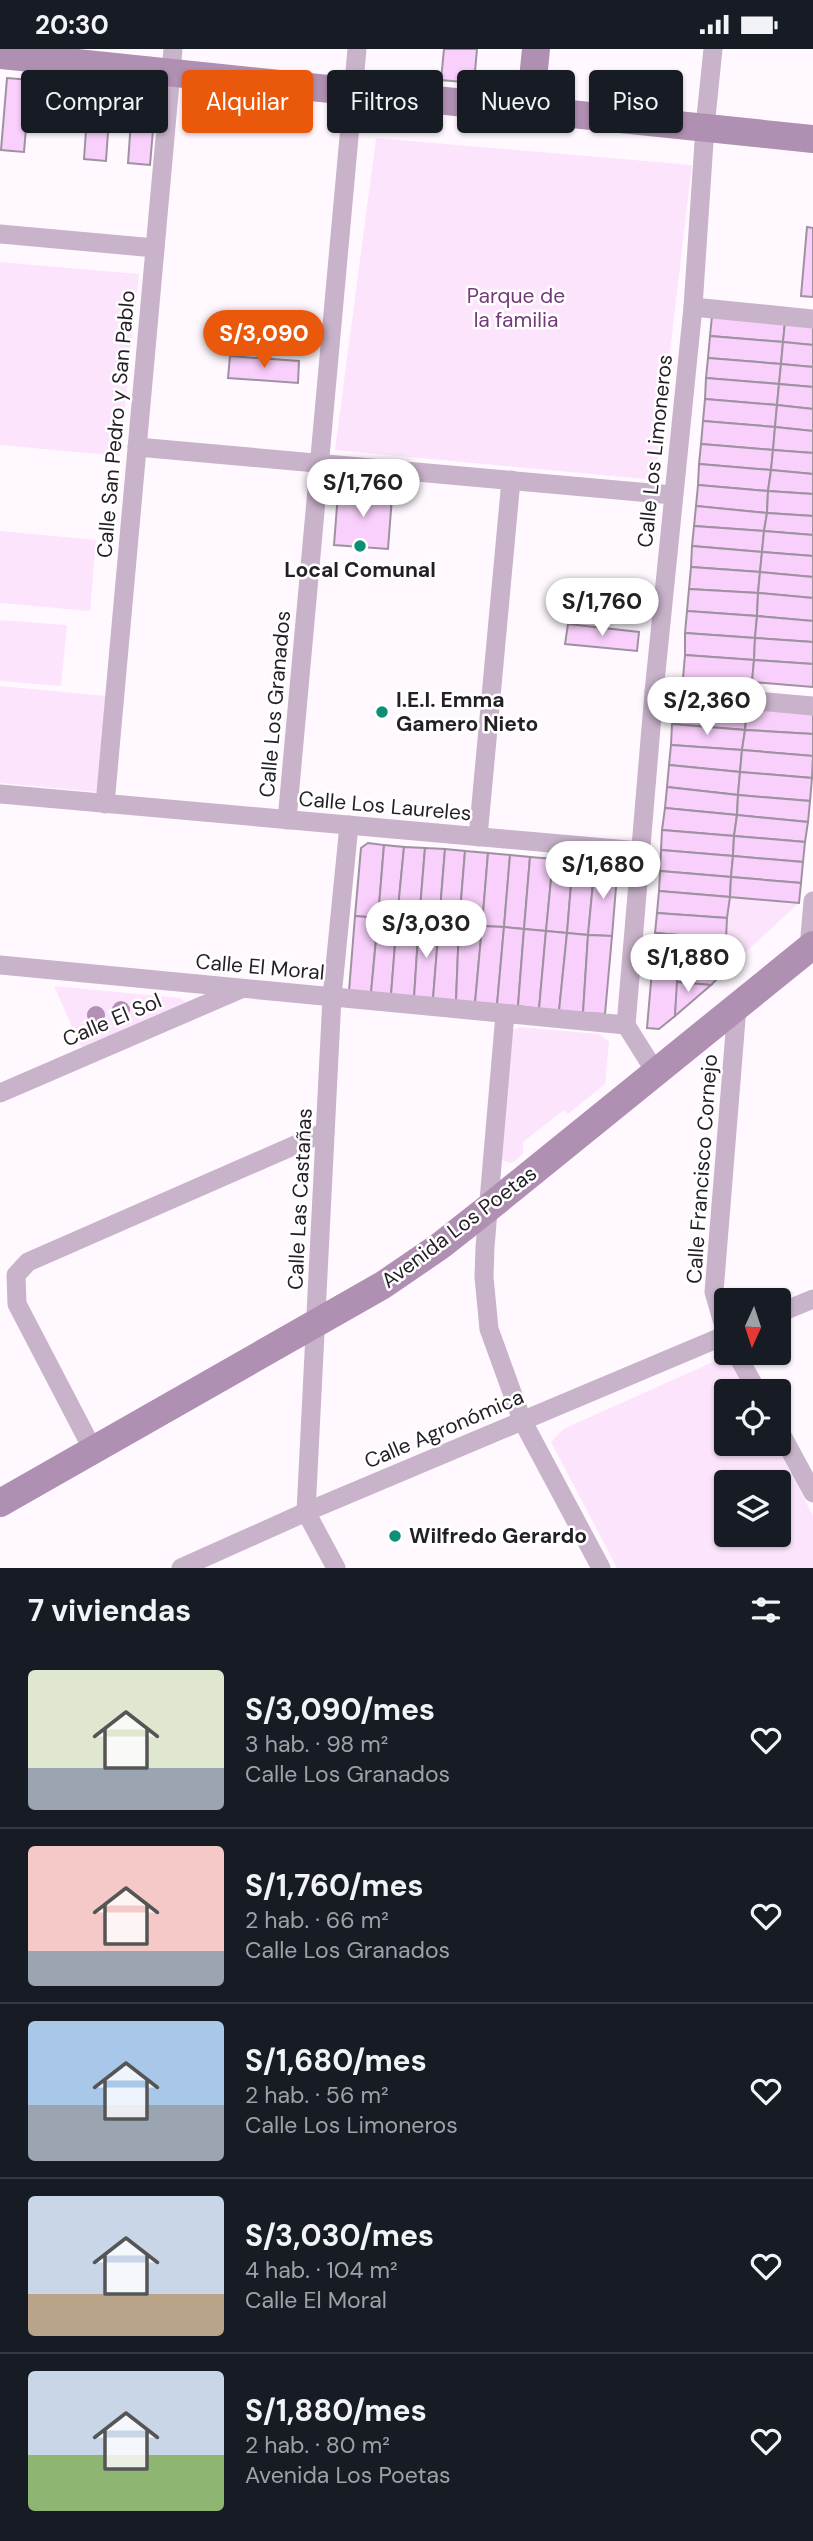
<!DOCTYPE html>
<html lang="es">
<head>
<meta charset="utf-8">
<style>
	:root { --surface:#171b24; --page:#20242c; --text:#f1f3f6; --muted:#9ea1a6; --line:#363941; --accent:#ea580c }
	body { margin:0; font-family:"DM Sans",sans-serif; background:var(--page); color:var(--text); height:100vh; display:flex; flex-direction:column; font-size:26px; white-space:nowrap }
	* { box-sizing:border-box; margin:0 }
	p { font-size:23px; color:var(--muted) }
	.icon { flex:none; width:38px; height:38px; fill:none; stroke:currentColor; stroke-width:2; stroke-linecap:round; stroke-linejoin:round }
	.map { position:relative; height:1519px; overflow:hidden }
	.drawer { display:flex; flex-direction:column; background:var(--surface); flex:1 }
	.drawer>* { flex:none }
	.hud { position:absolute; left:21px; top:21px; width:772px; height:63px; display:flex; gap:14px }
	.needle { width:46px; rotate:183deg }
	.controls { position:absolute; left:714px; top:1239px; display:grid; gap:14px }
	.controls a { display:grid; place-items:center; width:77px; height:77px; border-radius:7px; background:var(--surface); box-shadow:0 2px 5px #0004; font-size:35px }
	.price { position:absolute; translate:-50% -60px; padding:0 16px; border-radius:24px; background:#fff; color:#222; font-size:23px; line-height:46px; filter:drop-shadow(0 2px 4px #0008) }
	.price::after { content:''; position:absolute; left:50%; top:42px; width:21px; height:16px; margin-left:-10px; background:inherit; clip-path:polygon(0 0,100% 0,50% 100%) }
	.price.on { background:var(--accent); color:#fff }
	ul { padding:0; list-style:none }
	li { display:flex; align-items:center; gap:21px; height:175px; padding:0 28px }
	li+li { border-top:2px solid var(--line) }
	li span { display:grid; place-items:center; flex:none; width:196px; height:140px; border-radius:7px; color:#555 }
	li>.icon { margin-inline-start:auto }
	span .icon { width:84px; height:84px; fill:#fffc; stroke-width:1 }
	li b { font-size:30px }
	h2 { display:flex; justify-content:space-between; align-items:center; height:84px; padding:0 28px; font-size:30px }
	.chip { padding:0 24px; border-radius:7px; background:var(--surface); box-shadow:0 2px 5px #0004; font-size:24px; line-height:63px }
	.chip.on { background:var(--accent); color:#fff }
	.status { display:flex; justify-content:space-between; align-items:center; height:49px; padding:0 35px; background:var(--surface); direction:ltr }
	.status svg { height:19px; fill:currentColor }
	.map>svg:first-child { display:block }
	.green { fill:#fce4fd; fill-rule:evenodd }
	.building { fill:#f9d0fc; stroke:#9f92a0; stroke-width:2 }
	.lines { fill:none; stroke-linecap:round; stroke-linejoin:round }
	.street { stroke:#c9b3cb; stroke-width:19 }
	.secondary { stroke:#b090b2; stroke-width:28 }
	.tree { fill:#b38fb6 }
	.poi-dot { fill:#0d8f76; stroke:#fff; stroke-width:2.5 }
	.labels { text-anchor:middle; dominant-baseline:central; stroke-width:5; stroke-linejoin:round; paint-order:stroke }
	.park-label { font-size:21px; fill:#74397a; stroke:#fff }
	.street-label { font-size:21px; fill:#241f25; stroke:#fff }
	.poi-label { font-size:21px; font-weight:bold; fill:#241f25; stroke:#fff; text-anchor:start }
</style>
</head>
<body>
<div class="status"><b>20:30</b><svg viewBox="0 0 49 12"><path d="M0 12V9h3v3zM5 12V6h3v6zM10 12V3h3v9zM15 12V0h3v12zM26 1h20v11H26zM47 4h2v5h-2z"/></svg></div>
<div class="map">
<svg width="813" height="1519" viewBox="0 0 813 1519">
	<rect width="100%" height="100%" fill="#fff9ff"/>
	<g class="green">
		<polygon points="376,89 692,116 655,431 335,401"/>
		<polygon points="0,213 139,225 120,407 0,396"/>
		<polygon points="0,482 96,491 90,562 0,554"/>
		<polygon points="0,571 67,576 61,637 0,632"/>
		<polygon points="0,637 107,647 97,743 0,734"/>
		<polygon points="730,848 799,854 722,925"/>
		<polygon points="54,937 180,949 187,955 82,1000"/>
		<polygon points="520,978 599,985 609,993 605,1035 568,1065 564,1061 523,1093 523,1104 514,1113 509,1114 500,1110 509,983"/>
		<path d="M722,1309L735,1316L749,1342H726V1395H776L813,1467V1519H617L551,1393L563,1380ZM726,1433H779V1486H726Z"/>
	</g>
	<g class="building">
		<polygon points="444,0 477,0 474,34 441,31"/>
		<polygon points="7,29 30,31 24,103 1,101"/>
		<polygon points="89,38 111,39 106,112 84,110"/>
		<polygon points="133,44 156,46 150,116 128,114"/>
		<polygon points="807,178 813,179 813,248 801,247"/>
		<polygon points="712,267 785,273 783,293 710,287"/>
		<polygon points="785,273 813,276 813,296 783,293"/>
		<polygon points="710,287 783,293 781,315 708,309"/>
		<polygon points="783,293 813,296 813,318 781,315"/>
		<polygon points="230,307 299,312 298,334 228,329"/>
		<polygon points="708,309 781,315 779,335 706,329"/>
		<polygon points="781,315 813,318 813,338 779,335"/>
		<polygon points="706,329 779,335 777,356 705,350"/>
		<polygon points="779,335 813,338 813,360 777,356"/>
		<polygon points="705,350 777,356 775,378 703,372"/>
		<polygon points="777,356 813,360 813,382 775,378"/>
		<polygon points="703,372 775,378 773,401 701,395"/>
		<polygon points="775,378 813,382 813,404 773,401"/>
		<polygon points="701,395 773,401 771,421 699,415"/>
		<polygon points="773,401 813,404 813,425 771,421"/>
		<polygon points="699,415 771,421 768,442 698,436"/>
		<polygon points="771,421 813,425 813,445 768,442"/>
		<polygon points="357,436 373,438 384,447 392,448 388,500 334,496 338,444 345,444"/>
		<polygon points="698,436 768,442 767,464 696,457"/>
		<polygon points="768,442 813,445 813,467 767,464"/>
		<polygon points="696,457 767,464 764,482 694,477"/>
		<polygon points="767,464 813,467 813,486 764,482"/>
		<polygon points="694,477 764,482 762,503 692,497"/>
		<polygon points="764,482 813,486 813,507 762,503"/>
		<polygon points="692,497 762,503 760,523 691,518"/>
		<polygon points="762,503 813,507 813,528 760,523"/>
		<polygon points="691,518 760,523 758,544 689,540"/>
		<polygon points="760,523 813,528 813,549 758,544"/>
		<polygon points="689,540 758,544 757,567 687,562"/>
		<polygon points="758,544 813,549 813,572 757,567"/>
		<polygon points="687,562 757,567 755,589 685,584"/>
		<polygon points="757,567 813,572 813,593 755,589"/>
		<polygon points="568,575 639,583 637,602 565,595"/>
		<polygon points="685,584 755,589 754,611 685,606"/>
		<polygon points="755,589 813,593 813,615 754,611"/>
		<polygon points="685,606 754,611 752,633 683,629"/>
		<polygon points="754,611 813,615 813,638 752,633"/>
		<polygon points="681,652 747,658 745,681 672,675 673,657"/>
		<polygon points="747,658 813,662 813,685 745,681"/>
		<polygon points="672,675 745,681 742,701 671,696"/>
		<polygon points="745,681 813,685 813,707 742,701"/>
		<polygon points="671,696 742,701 740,723 669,716"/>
		<polygon points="742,701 813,707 812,729 740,723"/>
		<polygon points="669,716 740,723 738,746 667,738"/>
		<polygon points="740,723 812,729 810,752 738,746"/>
		<polygon points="667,738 738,746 737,766 665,759"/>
		<polygon points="738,746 810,752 808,773 737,766"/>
		<polygon points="665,759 737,766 734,787 662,781"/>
		<polygon points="737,766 808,773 805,793 734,787"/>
		<polygon points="662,781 734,787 733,807 661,801"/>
		<polygon points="734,787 805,793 803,813 733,807"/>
		<polygon points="368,794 384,796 378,869 355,867 361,799"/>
		<polygon points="384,796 404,798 397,870 378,869"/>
		<polygon points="404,798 425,799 419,872 397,870"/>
		<polygon points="425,799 445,800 439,874 419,872"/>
		<polygon points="445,800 465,802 459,876 439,874"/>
		<polygon points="661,801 733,807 731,828 660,822"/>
		<polygon points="465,802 488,804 482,877 459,876"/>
		<polygon points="488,804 510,806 504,878 482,877"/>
		<polygon points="510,806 530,808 524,880 504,878"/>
		<polygon points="733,807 803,813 801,834 731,828"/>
		<polygon points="530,808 553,810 546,882 524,880"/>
		<polygon points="553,810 573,811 567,884 546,882"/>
		<polygon points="573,811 595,813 588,886 567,884"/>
		<polygon points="595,813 610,815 617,826 612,887 588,886"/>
		<polygon points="660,822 731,828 730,848 659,842"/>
		<polygon points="731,828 801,834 799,854 730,848"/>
		<polygon points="659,842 730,848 727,869 657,864"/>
		<polygon points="657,864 727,869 726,890 655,884"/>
		<polygon points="355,867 378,869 371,944 349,942"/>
		<polygon points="378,869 397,870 391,946 371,944"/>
		<polygon points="397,870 419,872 414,949 391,946"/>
		<polygon points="419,872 439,874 433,950 414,949"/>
		<polygon points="439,874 459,876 456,952 433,950"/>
		<polygon points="459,876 482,877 475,954 456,952"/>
		<polygon points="482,877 504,878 497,956 475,954"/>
		<polygon points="504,878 524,880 518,957 497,956"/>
		<polygon points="524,880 546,882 539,960 518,957"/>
		<polygon points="546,882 567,884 559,962 539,960"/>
		<polygon points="567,884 588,886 583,964 559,962"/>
		<polygon points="655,884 726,890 724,914 653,909"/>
		<polygon points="588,886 612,887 605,965 583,964"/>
		<polygon points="653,909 679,911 675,967 659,980 647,979"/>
		<polygon points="679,911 724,914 722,925 711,936 677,933"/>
		<polygon points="677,933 711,936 675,967"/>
	</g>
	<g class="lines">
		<g class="street">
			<polyline points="0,185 155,199"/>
			<polyline points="693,258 813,270"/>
			<polyline points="137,398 673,446"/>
			<polyline points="654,643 813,657"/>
			<polyline points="0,745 640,802"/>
			<polyline points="105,755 173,0"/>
			<polyline points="287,771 357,0"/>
			<polyline points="478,788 511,431"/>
			<polyline points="809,899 813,852"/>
			<polyline points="0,916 626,976"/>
			<polyline points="505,965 485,1198 484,1228 489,1280 522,1371 601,1519"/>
			<polyline points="626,976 654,643 693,258 705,78 713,0"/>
			<polyline points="626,976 656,1024"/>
			<polyline points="0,1044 241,940"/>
			<polyline points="779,1264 813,1250"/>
			<polyline points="726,1284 714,1243 737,958"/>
			<polyline points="736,1304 757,1342"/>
			<polyline points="779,1381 813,1444"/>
			<polyline points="93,1401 17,1255 16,1226 28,1213 325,1083"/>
			<polyline points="181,1519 306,1463 726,1286"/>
			<polyline points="336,1519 306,1463 332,948 349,776"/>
		</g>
		<g class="secondary">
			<polyline points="0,6 813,90"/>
			<polyline points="530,60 536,0"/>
			<polyline points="0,1454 383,1236 440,1197 487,1160 813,896"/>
		</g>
	</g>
	<g class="tree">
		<circle cx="121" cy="961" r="9"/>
		<circle cx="96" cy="966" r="9"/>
	</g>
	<g class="poi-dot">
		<circle cx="360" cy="497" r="7"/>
		<circle cx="382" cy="663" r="7"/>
		<circle cx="395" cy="1487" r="7"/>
	</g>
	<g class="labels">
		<g class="park-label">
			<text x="516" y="247">Parque de<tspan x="516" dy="24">la familia</tspan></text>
		</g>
		<g class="street-label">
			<text transform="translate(116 375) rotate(-85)">Calle San Pedro y San Pablo</text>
			<text transform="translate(655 402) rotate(-84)">Calle Los Limoneros</text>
			<text transform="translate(275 655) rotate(-85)">Calle Los Granados</text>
			<text transform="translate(385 757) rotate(5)">Calle Los Laureles</text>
			<text transform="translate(260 918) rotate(5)">Calle El Moral</text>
			<text transform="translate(112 971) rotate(-23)">Calle El Sol</text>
			<text transform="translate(702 1120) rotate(-86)">Calle Francisco Cornejo</text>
			<text transform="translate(300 1150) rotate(-87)">Calle Las Castañas</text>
			<text transform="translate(459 1178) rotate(-37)">Avenida Los Poetas</text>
			<text transform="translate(444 1380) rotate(-23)">Calle Agronómica</text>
		</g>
		<g class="poi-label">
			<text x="360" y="521" text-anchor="middle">Local Comunal</text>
			<text x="396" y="651">I.E.I. Emma<tspan x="396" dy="24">Gamero Nieto</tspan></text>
			<text x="409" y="1487">Wilfredo Gerardo</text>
		</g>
	</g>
</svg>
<div class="controls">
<a><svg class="needle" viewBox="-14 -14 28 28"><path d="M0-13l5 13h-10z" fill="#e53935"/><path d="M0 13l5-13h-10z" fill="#9ea1a6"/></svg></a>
<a><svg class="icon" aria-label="locate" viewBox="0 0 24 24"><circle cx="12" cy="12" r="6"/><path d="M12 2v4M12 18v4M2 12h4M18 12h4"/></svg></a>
<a><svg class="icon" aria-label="layers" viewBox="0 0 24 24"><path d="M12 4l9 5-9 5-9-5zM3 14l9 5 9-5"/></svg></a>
</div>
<b class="price on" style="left:264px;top:321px">S/3,090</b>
<b class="price" style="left:363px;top:470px">S/1,760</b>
<b class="price" style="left:602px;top:589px">S/1,760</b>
<b class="price" style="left:707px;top:688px">S/2,360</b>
<b class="price" style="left:603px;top:852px">S/1,680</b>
<b class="price" style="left:426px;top:911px">S/3,030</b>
<b class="price" style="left:688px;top:945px">S/1,880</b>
<div class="hud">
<a class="chip">Comprar</a>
<a class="chip on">Alquilar</a>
<a class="chip">Filtros</a>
<a class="chip">Nuevo</a>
<a class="chip">Piso</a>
</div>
</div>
<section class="drawer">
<h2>7 viviendas<svg class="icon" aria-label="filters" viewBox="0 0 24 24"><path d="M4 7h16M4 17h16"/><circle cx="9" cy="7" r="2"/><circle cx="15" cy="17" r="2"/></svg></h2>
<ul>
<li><span style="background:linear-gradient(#dfe7d0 70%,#9aa5b1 0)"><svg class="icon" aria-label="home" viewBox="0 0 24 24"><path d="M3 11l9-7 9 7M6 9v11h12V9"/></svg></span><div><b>S/3,090/mes</b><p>3 hab. · 98 m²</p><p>Calle Los Granados</p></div><svg class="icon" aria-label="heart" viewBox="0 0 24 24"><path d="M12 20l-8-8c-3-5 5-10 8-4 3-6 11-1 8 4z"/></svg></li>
<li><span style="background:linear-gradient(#f6c9c9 75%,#9aa5b1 0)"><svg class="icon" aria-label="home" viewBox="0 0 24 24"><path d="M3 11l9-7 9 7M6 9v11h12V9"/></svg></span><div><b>S/1,760/mes</b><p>2 hab. · 66 m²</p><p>Calle Los Granados</p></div><svg class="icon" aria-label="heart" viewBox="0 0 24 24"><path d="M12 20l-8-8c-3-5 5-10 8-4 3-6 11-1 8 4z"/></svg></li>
<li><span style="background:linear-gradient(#a9c7e8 60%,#9aa5b1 0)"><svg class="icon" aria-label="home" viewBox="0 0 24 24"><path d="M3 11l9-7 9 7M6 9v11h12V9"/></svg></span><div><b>S/1,680/mes</b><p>2 hab. · 56 m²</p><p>Calle Los Limoneros</p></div><svg class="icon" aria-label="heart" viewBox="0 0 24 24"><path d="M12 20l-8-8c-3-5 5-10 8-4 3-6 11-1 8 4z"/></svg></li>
<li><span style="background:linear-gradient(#c9d6e8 70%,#b9a48a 0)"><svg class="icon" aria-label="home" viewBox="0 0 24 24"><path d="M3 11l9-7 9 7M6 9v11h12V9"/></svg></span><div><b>S/3,030/mes</b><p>4 hab. · 104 m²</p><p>Calle El Moral</p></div><svg class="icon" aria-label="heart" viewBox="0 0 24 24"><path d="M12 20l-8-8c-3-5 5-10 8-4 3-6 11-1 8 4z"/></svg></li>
<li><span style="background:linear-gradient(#c9d6e8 60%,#8fb573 0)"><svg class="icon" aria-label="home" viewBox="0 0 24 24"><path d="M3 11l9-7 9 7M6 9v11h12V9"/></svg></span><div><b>S/1,880/mes</b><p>2 hab. · 80 m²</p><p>Avenida Los Poetas</p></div><svg class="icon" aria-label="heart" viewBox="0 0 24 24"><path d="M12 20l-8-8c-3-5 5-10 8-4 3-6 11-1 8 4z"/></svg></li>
</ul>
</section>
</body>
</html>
